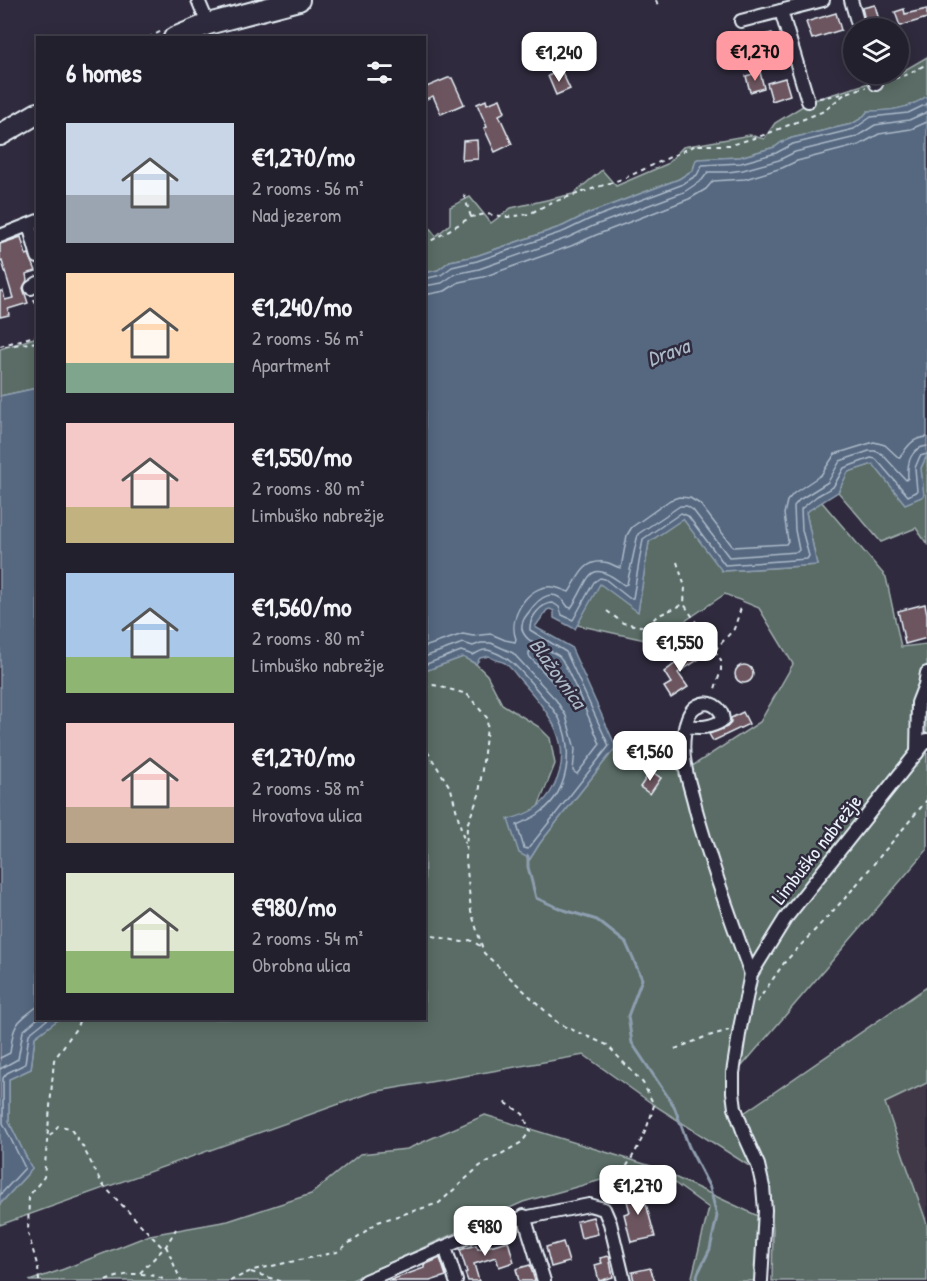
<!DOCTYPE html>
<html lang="en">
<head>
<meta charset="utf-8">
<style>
	:root { --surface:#23202e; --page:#2b2836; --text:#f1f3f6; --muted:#a3a3aa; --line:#403e4a; --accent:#ff9aa2 }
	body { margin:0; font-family:"Patrick Hand",sans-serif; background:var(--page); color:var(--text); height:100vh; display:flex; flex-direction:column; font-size:22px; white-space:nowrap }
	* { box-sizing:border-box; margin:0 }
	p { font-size:20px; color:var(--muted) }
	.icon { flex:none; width:33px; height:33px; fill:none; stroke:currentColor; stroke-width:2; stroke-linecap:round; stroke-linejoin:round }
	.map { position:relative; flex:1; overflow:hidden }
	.sheet { position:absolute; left:36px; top:36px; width:390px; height:984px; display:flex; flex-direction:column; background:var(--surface); border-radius:0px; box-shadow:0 3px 15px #0003,0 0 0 2px var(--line) }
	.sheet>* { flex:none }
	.controls { position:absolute; left:843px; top:18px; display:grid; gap:12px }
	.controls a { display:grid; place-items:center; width:66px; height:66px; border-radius:50%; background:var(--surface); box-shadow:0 3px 15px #0003,0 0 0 2px var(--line); font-size:30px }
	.price { position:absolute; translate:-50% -51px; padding:0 14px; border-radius:12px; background:#fff; color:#222; font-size:20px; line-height:39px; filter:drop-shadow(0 2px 3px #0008) }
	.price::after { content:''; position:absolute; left:50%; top:36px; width:18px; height:14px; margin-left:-9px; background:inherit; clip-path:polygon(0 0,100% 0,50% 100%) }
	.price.on { background:var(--accent); color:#111 }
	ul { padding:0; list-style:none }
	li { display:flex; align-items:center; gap:18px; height:150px; padding:0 30px }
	li span { display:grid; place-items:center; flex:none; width:168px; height:120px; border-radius:0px; color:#555 }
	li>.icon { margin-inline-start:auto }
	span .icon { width:72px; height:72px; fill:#fffc; stroke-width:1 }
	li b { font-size:26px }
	h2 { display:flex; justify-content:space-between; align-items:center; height:72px; padding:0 30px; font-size:26px }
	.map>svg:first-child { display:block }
	.built { fill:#413747 }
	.green { fill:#5a6c65; stroke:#a1aeae; stroke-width:1.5 }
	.water { fill:#546780; stroke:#8f9eb0; stroke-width:1.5 }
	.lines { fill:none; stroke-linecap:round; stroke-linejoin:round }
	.shore { stroke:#adbac8; stroke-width:1.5 }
	.stream { stroke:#8f9eb0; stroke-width:3 }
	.building { fill:#6c545f; stroke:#e8f1f8; stroke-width:1.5 }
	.minor-casing { stroke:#e8f1f8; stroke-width:16 }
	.primary-casing { stroke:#e8f1f8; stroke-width:24 }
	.path { stroke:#e8f1f8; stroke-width:2; stroke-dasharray:4.5 4.5; stroke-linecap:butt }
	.minor { stroke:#2f2a3d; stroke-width:12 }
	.primary { stroke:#2f2a3d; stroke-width:20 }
	.labels { text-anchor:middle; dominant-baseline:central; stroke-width:5; stroke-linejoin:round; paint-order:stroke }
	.street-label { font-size:20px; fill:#e8f1f8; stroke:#2f2a3d }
	.water-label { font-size:21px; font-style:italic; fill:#adbac8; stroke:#2f2a3d }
</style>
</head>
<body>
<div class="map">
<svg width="927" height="1281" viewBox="0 0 927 1281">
	<rect width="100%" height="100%" fill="#2f2a3d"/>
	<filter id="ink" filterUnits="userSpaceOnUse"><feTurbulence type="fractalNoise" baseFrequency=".0167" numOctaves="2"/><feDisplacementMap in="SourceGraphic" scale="12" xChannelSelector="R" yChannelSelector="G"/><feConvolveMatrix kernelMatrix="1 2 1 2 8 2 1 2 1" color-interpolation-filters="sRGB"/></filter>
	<g filter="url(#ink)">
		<polygon class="built" points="927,1083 927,1224 885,1103"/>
		<g class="green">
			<path d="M927,57V96C909,109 889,111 868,111L862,118L852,124L792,138L782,142L775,147L740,157L698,159L696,160L693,170L679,179L587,214L563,226L476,256L450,261L438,270L425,273L424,221L436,236L450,224V207L470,197L491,223L511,208L573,194L602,170L616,186L667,164L683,147L750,135L764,139L775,123L811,101L898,74Z"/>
			<polygon points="37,337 37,388 0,396 0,349"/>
			<polygon points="927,455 927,544 916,528 881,542 838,492 848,472 873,464 905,503 923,496 921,468"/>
			<polygon points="821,501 886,577 901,647 927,644 927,850 736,1073 730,1077 754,1169 654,1105 584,1055 373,1092 0,1225 0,1204 32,1169 9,1122 9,1079 31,1069 35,1037 59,1019 424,1018 425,671 463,657 476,664 487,675 502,704 539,727 550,738 555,764 538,807 524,816 530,859 540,843 616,747 694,765 760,722 793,664 759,608 725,594 654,642 577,625 600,583 638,611 649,542 683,518 723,571 817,565 806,512"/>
			<polygon points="927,987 927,1083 885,1103 927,1224 927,1281 772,1281 773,1229 769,1192 741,1115"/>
			<polygon points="485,1115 651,1166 758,1216 755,1281 691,1281 709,1208 651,1166 523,1202 350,1281 29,1281 64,1269 150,1235 228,1221 311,1194 360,1154 407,1149"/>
		</g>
		<g class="water">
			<path d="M927,96V455L921,468L924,496L905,504L873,464L848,472L838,492L806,512L817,565L722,571L683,519L649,542L638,612L600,584L575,629L554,618V611L550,609L547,610L535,627L571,647L616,747L540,843L530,859L519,853L508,819C529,815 544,806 554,786C575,746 549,712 524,684C518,678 512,668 505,663C500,660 494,661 489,656L480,658L476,664L463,657L425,671V273L438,270L450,261L476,256L563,226L587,214L679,179L693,170L696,160L698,159L740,157L775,147L782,142L792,138L852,124L862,118L868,111C889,111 909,109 927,96Z"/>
			<polygon points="37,388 38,1018 59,1019 35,1037 31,1069 9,1079 9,1122 32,1169 0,1204 0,396"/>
		</g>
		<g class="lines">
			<g class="shore">
				<polyline points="424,279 441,275 452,267 477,261 565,231 590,219 681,185 697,175 702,165 741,163 776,153 793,144 854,129 871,117 908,113 927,104"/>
				<polyline points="424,286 442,283 455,274 479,269 567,238 593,226 684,192 702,180 708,172 728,172 743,170 779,160 795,152 856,137 875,125 909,120 927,112"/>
				<polyline points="424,295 445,291 459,282 483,277 571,246 596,235 689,199 706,189 713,181 745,179 782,168 797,161 859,145 879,134 911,129 927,122"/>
				<path d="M424,647L463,634L473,636L491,634L505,640L515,642L516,639C508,619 525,590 546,587C555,585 562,590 569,592C578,579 583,560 603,562C610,562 615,567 621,568L627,535L632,527L670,500L679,497L690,498L700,504L733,547L786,544L788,541L784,514L787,501L794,493L821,475L835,454L874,442L885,445L899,458C908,447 911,438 927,437"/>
				<polygon points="532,651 553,663 564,687 564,690 560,690 529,656 529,652"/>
				<path d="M424,657L463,643L473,646L481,643H491L513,653L556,700L566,716L575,749L573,771L577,774L600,744C594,730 566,662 559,656C548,648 525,644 522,629C521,622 525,617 529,612C540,596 555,586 568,607L571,608C591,580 586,555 624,585L627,584L638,534L680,506H687L693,510L729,557L797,552L799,550L795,530L794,506L799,500L828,482L840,461L869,451H875L882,454L906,480L908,478C907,464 910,448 927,446"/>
				<path d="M424,665L461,651L473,655C479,652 484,648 491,651C511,658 519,669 533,685C542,696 552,706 559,718C574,749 569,791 541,812C534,818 525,821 517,825L524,848L528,849L609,746L566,652L530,630C529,618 541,603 553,603L559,607L562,615L573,620L594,582L600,578L605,579L629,598H633L643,539L681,513L688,516L725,565L807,559L809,556L802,530L801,509L817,496L833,487L844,468L871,458L876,459L908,496L917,491L915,468L920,456L927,454"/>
				<path d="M0,1058L10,1053C14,1024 14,1024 38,1006"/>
				<polyline points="0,1069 18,1059 23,1031 38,1018"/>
				<polyline points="0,1195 25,1168 3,1123 3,1078 7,1073 25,1064 29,1034 49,1018"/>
			</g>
			<polyline class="stream" points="528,856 528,867 536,898 561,909 597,920 626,943 642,979 628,1016 632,1043 674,1106 689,1147 710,1188 717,1216 710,1249 698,1273 696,1281"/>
		</g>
		<g class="building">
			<polygon points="875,5 881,28 867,28 862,8"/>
			<polygon points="904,9 905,14 927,9 927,18 900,26 895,12"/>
			<polygon points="836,13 841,30 812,39 806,22"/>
			<polygon points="772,33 777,48 741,60 737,42"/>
			<polygon points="561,70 570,89 556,95 548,76"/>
			<polygon points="760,72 764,88 750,92 746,76"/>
			<polygon points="448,78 452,78 464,104 441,114 433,96 424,100 424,88"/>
			<polygon points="785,78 790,95 772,101 767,83"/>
			<polygon points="500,99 505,112 499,115 512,144 495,152 484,128 487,127 477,104 486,100 487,104"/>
			<polygon points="477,140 478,159 462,160 463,141"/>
			<polygon points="21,237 26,255 29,254 36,271 26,274 27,280 23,288 28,303 8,309 9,315 0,317 0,291 3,291 5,300 13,298 2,261 0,262 0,244"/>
			<polygon points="925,604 927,614 927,638 905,644 898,611"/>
			<polygon points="696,648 702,657 678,673 688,687 671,698 664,687 671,683 664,672"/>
			<circle cx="744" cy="674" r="9"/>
			<polygon points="743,712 749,724 713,741 709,734 727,727 731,723 731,718"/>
			<polygon points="651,771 661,778 650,794 640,787"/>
			<polygon points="641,1185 655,1237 631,1242 624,1214 630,1212 624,1190"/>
			<polygon points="593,1217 598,1234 581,1238 577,1221"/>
			<polygon points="508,1241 514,1262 499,1267 496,1257 474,1264 479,1281 468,1281 465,1273 467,1272 460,1250 476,1245 478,1249"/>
			<polygon points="563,1242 569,1262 551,1267 546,1247"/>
			<polygon points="609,1256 613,1277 599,1281 595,1265 602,1263 600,1258"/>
			<polygon points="440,1258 446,1276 430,1281 388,1281 424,1268 424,1265"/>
			<polygon points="530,1265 535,1281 519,1281 516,1269"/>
			<polygon points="650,1268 655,1281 634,1281 632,1272"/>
		</g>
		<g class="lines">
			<g class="minor-casing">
				<g id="minor">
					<polyline points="198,0 208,24"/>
					<polyline points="851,0 859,28"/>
					<polyline points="781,11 808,101"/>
					<polyline points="741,21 823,0"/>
					<polyline points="873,74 876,84"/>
					<polyline points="29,225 38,257"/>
					<polyline points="0,236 38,221"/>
					<polyline points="31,288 38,283"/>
					<path d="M686,726C700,728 711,728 723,720C722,707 709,699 697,706C682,714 682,751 685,765C687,780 693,795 696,810C711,865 731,920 751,974"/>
					<polyline points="917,753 918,703 925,685 927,673"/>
					<polyline points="524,1216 544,1281"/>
					<polyline points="445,1247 456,1281"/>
					<polyline points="365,1281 503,1222 589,1205 604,1209 610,1223 624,1281"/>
					<polyline points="761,1281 765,1210 763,1187 758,1165 745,1136 735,1108 733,1092 733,1073 740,1028 751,974 785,919 927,740"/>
				</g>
			</g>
			<g class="primary-casing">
				<g id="primary">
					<polyline points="174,38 208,24 299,0"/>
					<polyline points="0,135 38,113"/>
				</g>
			</g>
			<g class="path">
				<polyline points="656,0 658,6"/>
				<polyline points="148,38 162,31"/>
				<polyline points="886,81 906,75 927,64"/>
				<polyline points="819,98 843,94"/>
				<polyline points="464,195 471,217"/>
				<polyline points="424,245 471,217 486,214 508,217 529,214 550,203 625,178 696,145 731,145 764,135 824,111 846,93 866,87"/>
				<polyline points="34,299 38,312"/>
				<polyline points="0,346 38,335"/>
				<polyline points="5,346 38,342"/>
				<polyline points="677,562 685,587 684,604 721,660 721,670 714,692"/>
				<polyline points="607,611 623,623 646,627 657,616 684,604"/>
				<polyline points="715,650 734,629 742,605"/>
				<path d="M424,688L434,685L467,694L488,719L479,795L467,825L466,859L471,911L484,953L559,1024L607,1045L643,1083L654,1105C647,1133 632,1161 614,1184C610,1189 604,1191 600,1196"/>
				<polyline points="424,743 427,751 451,789 465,844"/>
				<polyline points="424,934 462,942 470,940 482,947"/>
				<polyline points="757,1002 784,963 847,896 927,800"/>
				<polyline points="675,1049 705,1037 729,1030"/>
				<polyline points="50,1136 58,1126 70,1128 83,1147 102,1184 162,1247"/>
				<polyline points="166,1246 181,1281"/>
				<polyline points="251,1272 280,1281"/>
				<polyline points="140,1273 166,1246 176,1229"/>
				<polyline points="39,1281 38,1268 28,1233 29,1196 44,1177 54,1060 77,1027 80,1018"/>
				<path d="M106,1281C126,1272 148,1271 167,1281"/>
				<polyline points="230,1281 253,1270 337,1252 378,1222 439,1203 480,1166 522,1142 530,1131 523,1114 503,1101"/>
			</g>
			<use href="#minor" class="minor"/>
			<use href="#primary" class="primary"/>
		</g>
	</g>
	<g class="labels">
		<g class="street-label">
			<text transform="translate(816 849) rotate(-52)">Limbuško nabrežje</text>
		</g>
		<g class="water-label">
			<text transform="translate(668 352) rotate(-20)">Drava</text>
			<text transform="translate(558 673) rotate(54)">Blažovnica</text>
		</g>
	</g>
</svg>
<div class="controls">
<a><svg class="icon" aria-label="layers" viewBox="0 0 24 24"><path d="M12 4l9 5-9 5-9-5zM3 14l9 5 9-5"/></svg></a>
</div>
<b class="price on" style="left:755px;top:82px">€1,270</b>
<b class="price" style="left:559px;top:83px">€1,240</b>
<b class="price" style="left:680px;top:673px">€1,550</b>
<b class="price" style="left:650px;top:782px">€1,560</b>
<b class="price" style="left:638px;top:1216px">€1,270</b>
<b class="price" style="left:485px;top:1257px">€980</b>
<section class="sheet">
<h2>6 homes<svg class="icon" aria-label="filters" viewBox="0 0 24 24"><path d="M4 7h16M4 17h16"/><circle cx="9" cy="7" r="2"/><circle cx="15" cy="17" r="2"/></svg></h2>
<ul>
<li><span style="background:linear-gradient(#c9d6e8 60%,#9aa5b1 0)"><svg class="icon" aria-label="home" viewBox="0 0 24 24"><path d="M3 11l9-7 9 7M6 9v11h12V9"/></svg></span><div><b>€1,270/mo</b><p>2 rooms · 56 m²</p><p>Nad jezerom</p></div></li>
<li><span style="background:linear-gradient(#ffd9b3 75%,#7fa58c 0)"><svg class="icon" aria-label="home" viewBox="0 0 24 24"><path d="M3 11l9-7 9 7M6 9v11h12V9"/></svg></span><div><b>€1,240/mo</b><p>2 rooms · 56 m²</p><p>Apartment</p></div></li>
<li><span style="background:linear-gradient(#f6c9c9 70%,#c2b280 0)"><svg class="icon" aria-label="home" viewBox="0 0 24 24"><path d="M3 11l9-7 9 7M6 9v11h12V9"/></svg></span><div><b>€1,550/mo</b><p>2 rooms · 80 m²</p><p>Limbuško nabrežje</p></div></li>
<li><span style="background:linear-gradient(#a9c7e8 70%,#8fb573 0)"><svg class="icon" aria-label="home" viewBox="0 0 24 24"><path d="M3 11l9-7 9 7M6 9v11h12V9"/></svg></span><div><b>€1,560/mo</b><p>2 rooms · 80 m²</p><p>Limbuško nabrežje</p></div></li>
<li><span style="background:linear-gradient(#f6c9c9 70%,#b9a48a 0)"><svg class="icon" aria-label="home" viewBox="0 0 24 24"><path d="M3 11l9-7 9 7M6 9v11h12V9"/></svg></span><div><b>€1,270/mo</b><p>2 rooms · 58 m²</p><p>Hrovatova ulica</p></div></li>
<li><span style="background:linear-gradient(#dfe7d0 65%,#8fb573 0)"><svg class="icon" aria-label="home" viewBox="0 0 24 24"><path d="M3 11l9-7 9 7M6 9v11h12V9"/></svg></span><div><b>€980/mo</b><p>2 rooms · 54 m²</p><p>Obrobna ulica</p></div></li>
</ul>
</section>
</div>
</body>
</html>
